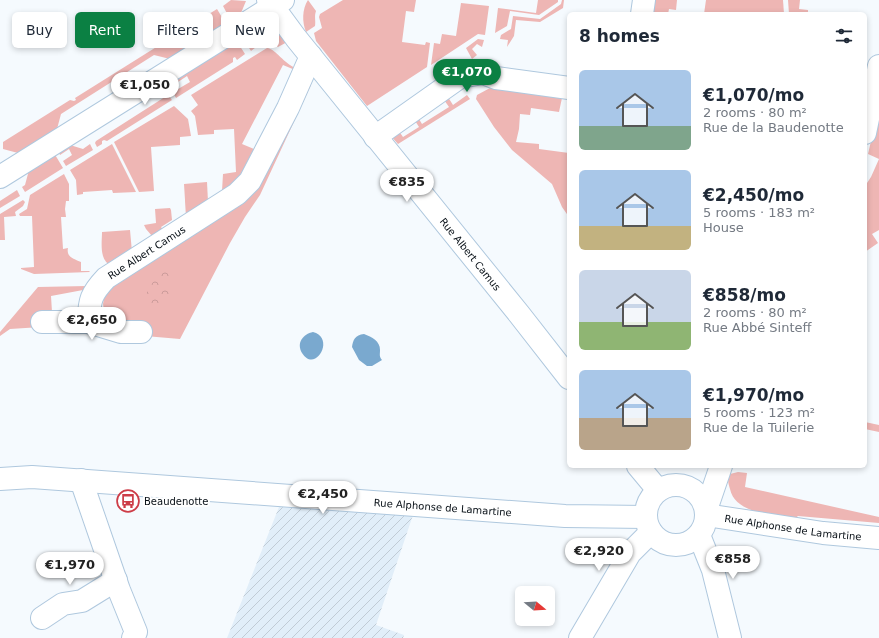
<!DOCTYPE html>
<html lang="en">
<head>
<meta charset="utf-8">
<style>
	:root { --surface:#fff; --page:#f2f2f3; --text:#1f2937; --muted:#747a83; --accent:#0b8043 }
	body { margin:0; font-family:"DejaVu Sans",sans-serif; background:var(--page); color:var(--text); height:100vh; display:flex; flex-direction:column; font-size:15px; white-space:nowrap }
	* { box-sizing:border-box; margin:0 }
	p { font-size:13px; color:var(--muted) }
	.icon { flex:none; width:22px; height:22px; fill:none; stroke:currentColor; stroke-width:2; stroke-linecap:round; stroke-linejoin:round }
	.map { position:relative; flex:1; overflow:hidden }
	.drawer { position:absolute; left:567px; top:12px; width:300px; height:456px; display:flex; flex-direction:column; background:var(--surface); border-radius:6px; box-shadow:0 2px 6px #0003 }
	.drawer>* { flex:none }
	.hud { position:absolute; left:12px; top:12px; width:380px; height:36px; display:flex; gap:8px }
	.needle { width:26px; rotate:108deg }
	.controls { position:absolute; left:515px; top:586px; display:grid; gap:8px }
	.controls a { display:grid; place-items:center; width:40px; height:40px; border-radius:6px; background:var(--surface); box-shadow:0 2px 6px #0003; font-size:20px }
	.price { position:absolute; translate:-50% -34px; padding:0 9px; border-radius:14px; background:#fff; color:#222; font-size:13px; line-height:26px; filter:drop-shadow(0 1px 2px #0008) }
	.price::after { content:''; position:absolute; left:50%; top:24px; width:12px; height:9px; margin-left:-6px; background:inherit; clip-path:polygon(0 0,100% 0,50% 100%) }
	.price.current { background:var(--accent); color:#fff }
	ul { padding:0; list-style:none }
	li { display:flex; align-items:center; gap:12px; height:100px; padding:0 12px }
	li span { display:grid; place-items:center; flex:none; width:112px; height:80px; border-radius:6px; color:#555 }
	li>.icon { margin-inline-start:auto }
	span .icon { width:48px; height:48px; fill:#fffc; stroke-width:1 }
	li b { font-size:17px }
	h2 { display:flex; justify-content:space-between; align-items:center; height:48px; padding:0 12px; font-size:17px }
	.tag { padding:0 14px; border-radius:6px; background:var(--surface); box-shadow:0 2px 6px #0003; font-size:14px; line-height:36px }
	.tag.current { background:var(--accent); color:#fff }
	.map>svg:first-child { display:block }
	.industrial { fill:url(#industrial-furrows) }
	.green { fill:#eeb6b4 }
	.park { fill:url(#park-crowns) }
	.water { fill:#7aa9cf }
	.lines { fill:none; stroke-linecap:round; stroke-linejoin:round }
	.minor-casing { stroke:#afc8de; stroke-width:24 }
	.minor { stroke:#fff; stroke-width:22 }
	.labels { text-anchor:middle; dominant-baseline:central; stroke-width:4; stroke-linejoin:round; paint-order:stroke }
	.street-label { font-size:10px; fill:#060e15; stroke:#fff }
	.poi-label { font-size:10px; fill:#060e15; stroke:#fff; text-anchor:start }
</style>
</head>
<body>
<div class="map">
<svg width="879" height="638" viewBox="0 0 879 638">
	<defs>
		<pattern id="industrial-furrows" width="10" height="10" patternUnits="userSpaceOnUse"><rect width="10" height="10" fill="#e1eef9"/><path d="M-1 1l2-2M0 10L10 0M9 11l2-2" fill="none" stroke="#c0cbd5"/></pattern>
		<pattern id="park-crowns" width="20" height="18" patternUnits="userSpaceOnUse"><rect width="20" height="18" fill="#eeb6b4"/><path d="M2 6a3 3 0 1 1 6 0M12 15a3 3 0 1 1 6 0" fill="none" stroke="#cb9b9a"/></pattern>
	</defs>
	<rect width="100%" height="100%" fill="#f5fafe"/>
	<polygon class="industrial" points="279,507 413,515 376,625 404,635 403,638 227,638"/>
	<g class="green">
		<polygon points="231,0 246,1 241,13 231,21 223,6"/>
		<path d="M308,0L316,11C314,16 316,21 315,26L306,32C302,22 302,9 308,0Z"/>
		<polygon points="343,0 416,0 414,12 406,11 402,42 425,45 426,42 430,43 427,67 367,106 316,41 314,33 322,28 319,17 320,14"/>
		<polygon points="538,0 558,0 558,2 539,15 510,11 507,26 495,33 498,8 536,13"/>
		<polygon points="562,0 564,0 563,8 540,22 516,20 514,36 507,47 508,40 500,39 501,35 511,29 513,16 540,19 561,4"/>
		<polygon points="655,0 677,0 676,10 669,9 668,14 653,14"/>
		<polygon points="706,0 783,0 784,14 704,14"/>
		<polygon points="788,0 800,0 799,9 808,10 808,14 789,14"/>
		<polygon points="461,3 489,6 485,35 478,34 431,65 434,43 440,44 442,34 456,36"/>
		<polygon points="217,9 226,24 170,59 154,55 61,114 57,129 18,153 3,149 3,142 70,100 74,101 76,100 75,98"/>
		<path d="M259,30L276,33L289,41L278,47C268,39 260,44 251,51L242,37L250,32Z"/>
		<polygon points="478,39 484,40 482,47 477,44 472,49 477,55 472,59 466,48"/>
		<polygon points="236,40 245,54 237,60 235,57 233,58 233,62 176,98 173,92 190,82 187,76 178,82 179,77"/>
		<path d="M267,48C276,49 284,64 296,68L295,70L283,65L242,144L254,149L237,181L222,191L223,174L236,172L234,129L214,130V134L198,135L195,116L191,111L198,105L191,95Z"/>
		<polygon points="308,85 311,85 260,195 245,217 230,243 180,339 145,336 109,320 104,310 103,304 104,298 110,287 208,223"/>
		<polygon points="490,88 562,98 559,112 531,108 530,115 520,114 519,129 516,142 539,144 539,149 569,153 569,217 562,207 552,184 512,150 494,127 478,102 476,99 477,95"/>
		<polygon points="446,94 453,105 467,95 470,99 398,144 390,135 396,127 403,137 419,127 412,116 416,114 422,124 449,107 442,97"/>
		<polygon points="168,95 172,100 107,141 104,140 102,141 102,144 97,147 95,143 96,141"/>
		<polygon points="174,106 188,119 191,136 180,137 180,145 151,147 154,191 139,192 114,142"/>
		<polygon points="875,124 879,124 879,230 872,234 878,243 865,252 865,186 871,177 879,159 868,154"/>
		<polygon points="90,144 93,150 66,166 63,161 72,155 69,149 60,155 58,151 70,145 83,149"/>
		<polygon points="112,144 136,192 113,193 112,190 83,192 83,194 77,195 76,180 70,170"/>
		<polygon points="54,153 63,168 25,192 22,187 25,185 29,170"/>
		<path d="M64,174L69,184V201H66L65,209L66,217H61L63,249L68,248C66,257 74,259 81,262V271H89L90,272L34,274L21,269V268L34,267L32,216H20L19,214L27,209L30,195Z"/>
		<polygon points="207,182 208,202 186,217 184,184"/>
		<polygon points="17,190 20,196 0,208 0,201"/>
		<polygon points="23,200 25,202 23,206 15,212 16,216 4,217 5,240 0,240 0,214"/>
		<polygon points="170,208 171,210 172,220 161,227 164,231 152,236 146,229 144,225 156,223 155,209"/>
		<path d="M130,230L132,252L110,265C99,259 102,242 102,232Z"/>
		<polygon points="87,286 83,290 51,296 52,312 41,327 10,329 0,336 0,332 38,287"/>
		<polygon points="865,422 879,425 879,432 865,429"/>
		<path d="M738,472L747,473L745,487L879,517V523L798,516L793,520C772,515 735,513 730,489C728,483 727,478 730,474Z"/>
	</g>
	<polygon class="park" points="163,265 177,274 169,287 173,290 160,310 148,303 144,297"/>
	<g class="water">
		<path d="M313,332C336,338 315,374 302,353C296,343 303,334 313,332Z"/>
		<path d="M364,334C372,337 380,341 380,350C380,355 379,356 382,360L372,366H367L359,360L352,347C353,340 355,335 364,334Z"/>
	</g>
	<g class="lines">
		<g class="minor-casing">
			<g id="minor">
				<path id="s1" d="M268,0L296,38L519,314L569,378"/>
				<polyline points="642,14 644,0"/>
				<polyline points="865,133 879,66"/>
				<polyline points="375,137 460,77 483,73 496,78 569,88"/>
				<polyline points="0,177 283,0"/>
				<polyline points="42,322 88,322 121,332 141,332"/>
				<path id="s2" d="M88,322C90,300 90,295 106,278L237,194L250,181L288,108L311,56"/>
				<polyline points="638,466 658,490"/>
				<path id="s3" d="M0,479L32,477L565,516L646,517"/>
				<polyline points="81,480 119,590 136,632 133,638"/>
				<circle cx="676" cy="515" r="30"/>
				<polyline points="706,510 721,466"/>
				<path id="s4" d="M706,515L823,533L879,538"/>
				<polyline points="699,535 713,570 730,638"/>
				<polyline points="42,618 63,604 82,601 116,580"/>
				<polyline points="580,638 630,553 651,532"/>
			</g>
		</g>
		<use href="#minor" class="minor"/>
	</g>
	<defs>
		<g id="bus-ring" transform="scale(1.15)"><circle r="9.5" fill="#fff" stroke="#cd3d48" stroke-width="1.5"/><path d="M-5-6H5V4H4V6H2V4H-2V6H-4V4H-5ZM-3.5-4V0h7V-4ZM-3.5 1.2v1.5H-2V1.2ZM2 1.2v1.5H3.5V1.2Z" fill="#cd3d48"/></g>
	</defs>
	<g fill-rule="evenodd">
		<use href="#bus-ring" x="128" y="501"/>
	</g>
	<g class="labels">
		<g class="street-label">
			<text stroke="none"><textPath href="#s2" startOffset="97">Rue Albert Camus</textPath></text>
			<text stroke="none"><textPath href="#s1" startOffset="325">Rue Albert Camus</textPath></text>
			<text stroke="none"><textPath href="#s3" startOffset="444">Rue Alphonse de Lamartine</textPath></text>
			<text stroke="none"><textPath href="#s4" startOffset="88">Rue Alphonse de Lamartine</textPath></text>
		</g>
		<g class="poi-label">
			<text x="144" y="501">Beaudenotte</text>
		</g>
	</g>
</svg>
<div class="controls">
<a><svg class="needle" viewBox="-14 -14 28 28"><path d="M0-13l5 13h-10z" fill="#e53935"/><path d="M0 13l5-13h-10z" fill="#747a83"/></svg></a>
</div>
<b class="price current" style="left:467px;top:93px">€1,070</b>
<b class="price" style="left:145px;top:106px">€1,050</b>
<b class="price" style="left:407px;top:203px">€835</b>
<b class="price" style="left:92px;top:341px">€2,650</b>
<b class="price" style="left:323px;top:515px">€2,450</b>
<b class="price" style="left:599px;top:572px">€2,920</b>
<b class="price" style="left:733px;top:580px">€858</b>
<b class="price" style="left:70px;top:586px">€1,970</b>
<div class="hud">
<a class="tag">Buy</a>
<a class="tag current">Rent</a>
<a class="tag">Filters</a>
<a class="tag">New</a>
</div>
<section class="drawer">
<h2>8 homes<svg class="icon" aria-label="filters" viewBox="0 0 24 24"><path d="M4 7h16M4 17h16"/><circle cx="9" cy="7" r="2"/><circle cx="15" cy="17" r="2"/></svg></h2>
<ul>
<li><span style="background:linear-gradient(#a9c7e8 70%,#7fa58c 0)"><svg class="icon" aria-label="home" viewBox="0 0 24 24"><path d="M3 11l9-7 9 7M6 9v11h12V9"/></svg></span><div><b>€1,070/mo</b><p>2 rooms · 80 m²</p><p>Rue de la Baudenotte</p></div></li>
<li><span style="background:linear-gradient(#a9c7e8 70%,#c2b280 0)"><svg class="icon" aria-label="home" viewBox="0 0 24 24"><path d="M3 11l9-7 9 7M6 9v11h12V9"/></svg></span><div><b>€2,450/mo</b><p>5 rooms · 183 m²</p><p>House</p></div></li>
<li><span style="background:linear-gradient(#c9d6e8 65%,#8fb573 0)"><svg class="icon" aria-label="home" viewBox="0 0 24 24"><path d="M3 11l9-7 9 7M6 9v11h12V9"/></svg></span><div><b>€858/mo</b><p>2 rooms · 80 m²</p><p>Rue Abbé Sinteff</p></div></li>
<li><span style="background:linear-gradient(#a9c7e8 60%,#b9a48a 0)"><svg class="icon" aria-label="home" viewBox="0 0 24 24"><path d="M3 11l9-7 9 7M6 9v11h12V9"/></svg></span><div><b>€1,970/mo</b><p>5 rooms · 123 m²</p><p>Rue de la Tuilerie</p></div></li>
</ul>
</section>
</div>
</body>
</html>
